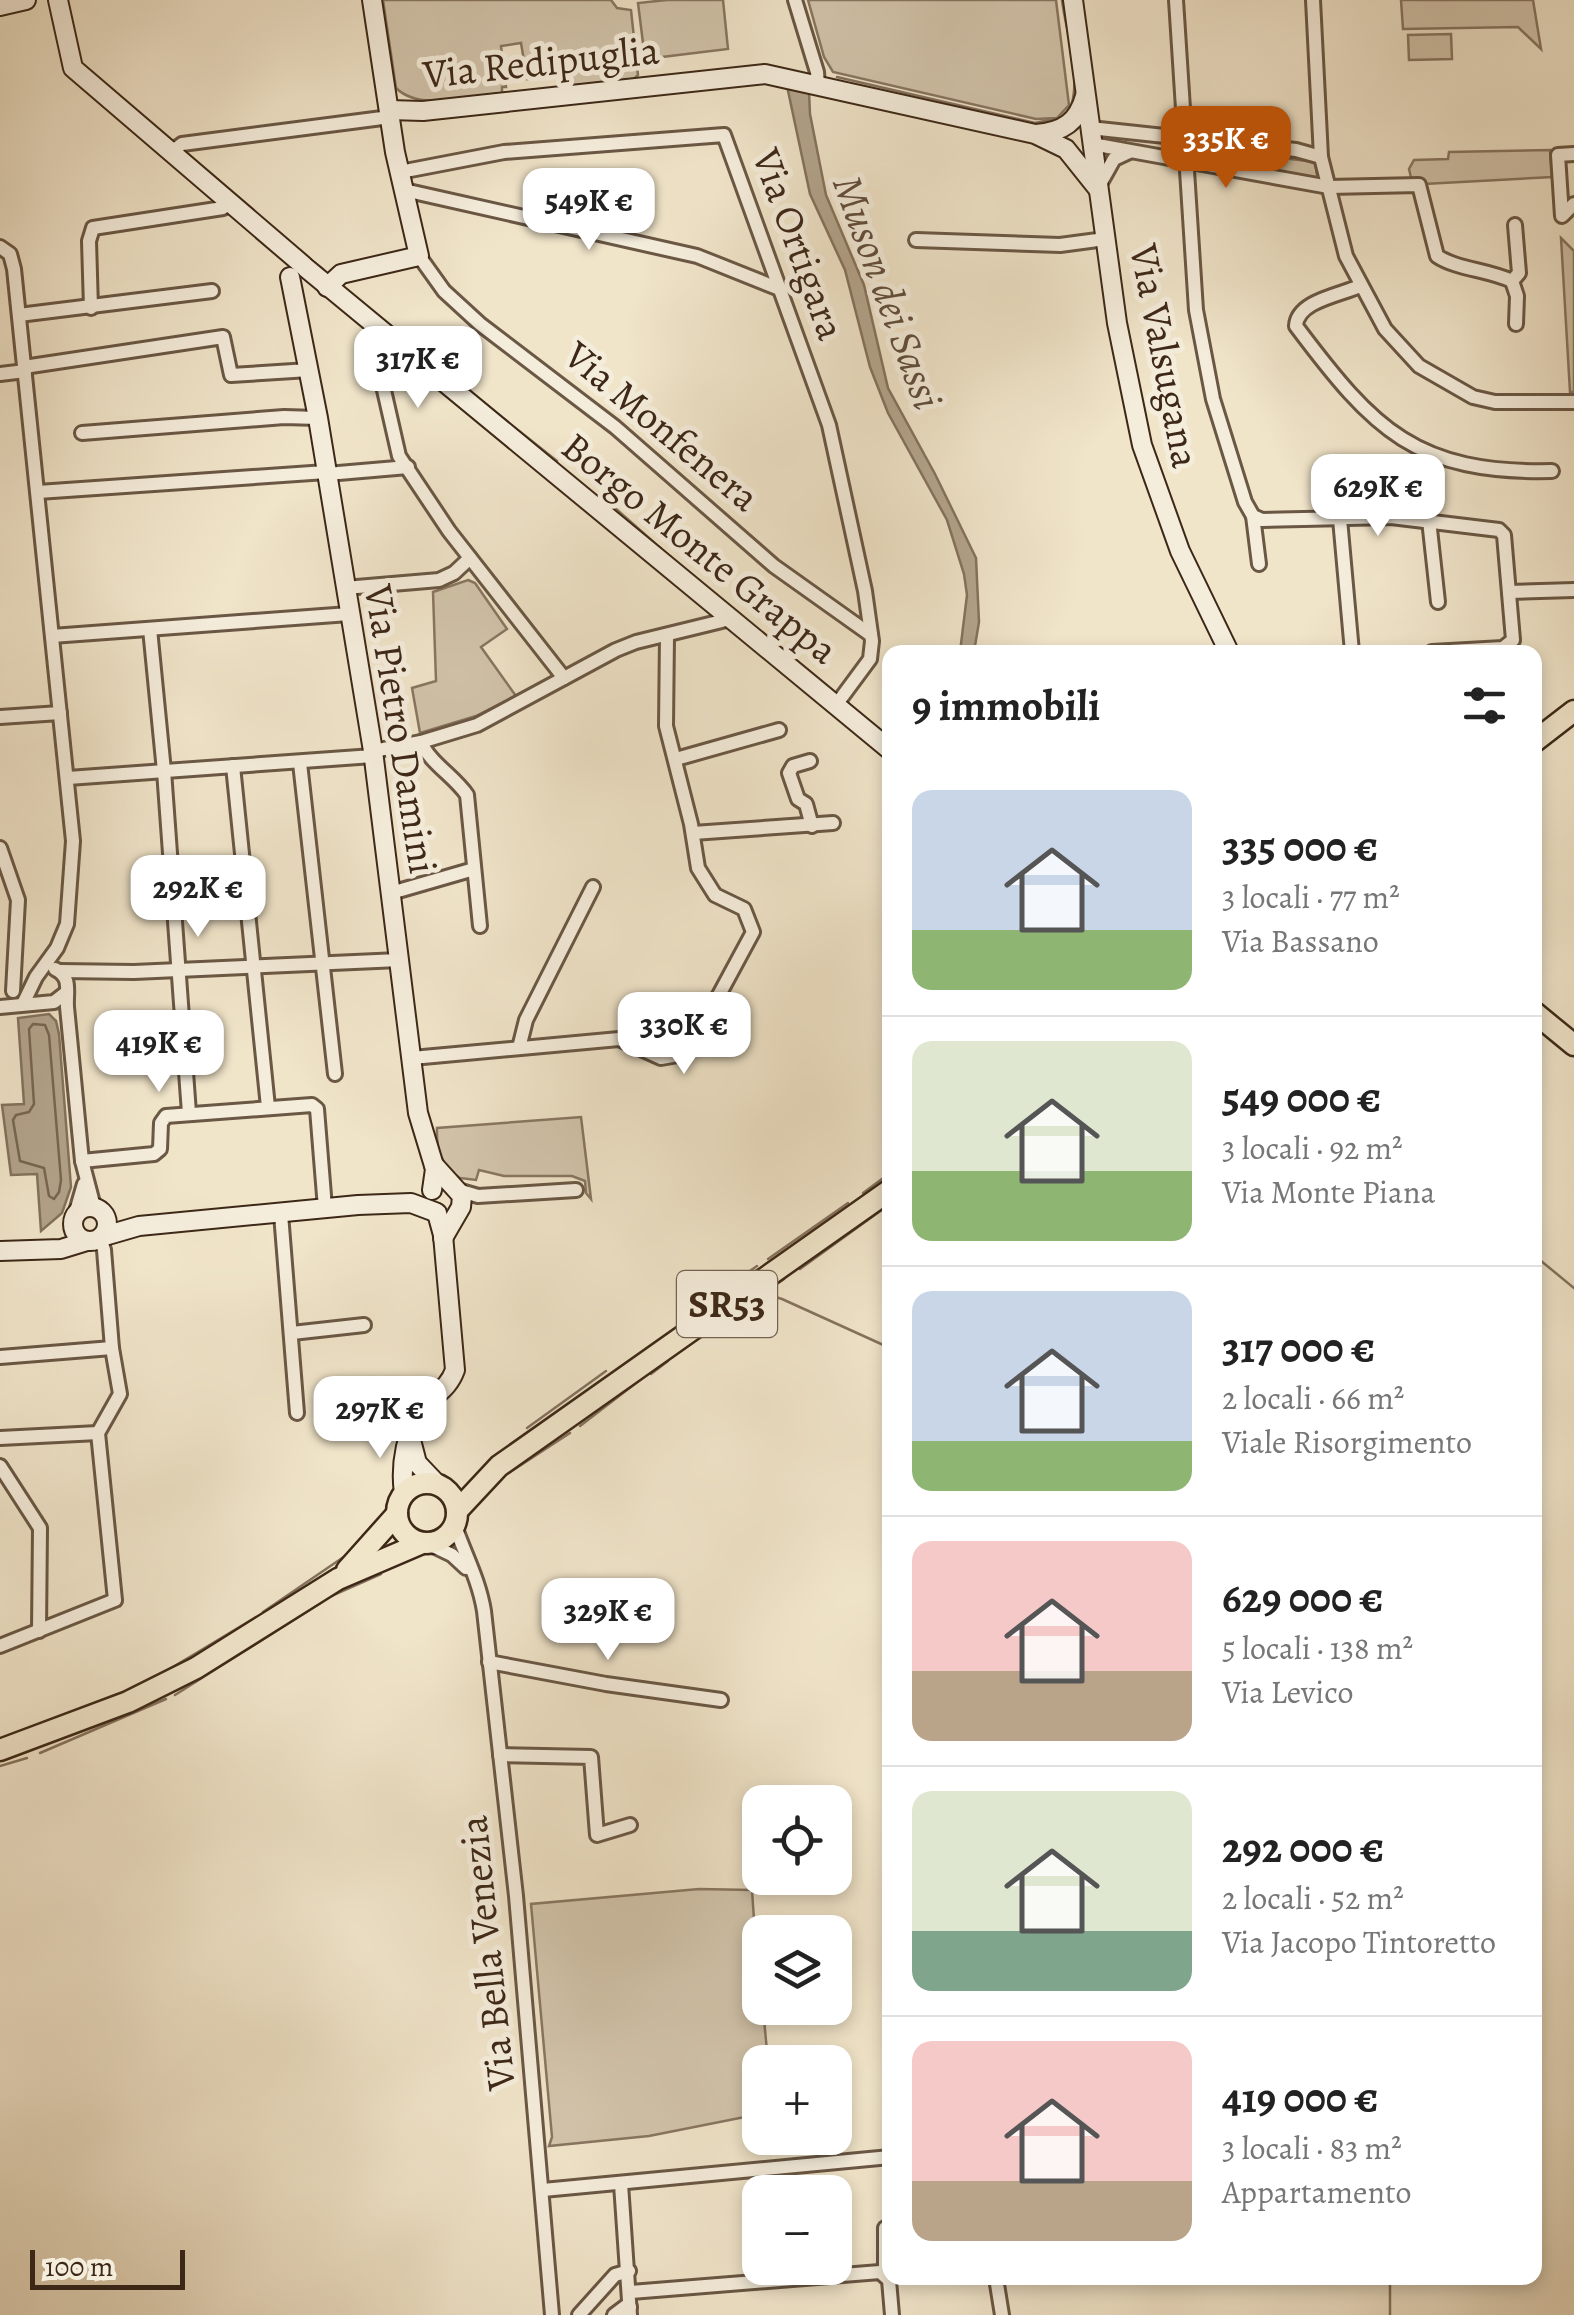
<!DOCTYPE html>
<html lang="it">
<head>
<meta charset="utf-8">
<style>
	:root { --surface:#fff; --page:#f6f6f6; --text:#222; --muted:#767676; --line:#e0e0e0; --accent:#b45309 }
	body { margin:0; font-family:Alegreya,serif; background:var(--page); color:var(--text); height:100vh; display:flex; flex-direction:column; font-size:38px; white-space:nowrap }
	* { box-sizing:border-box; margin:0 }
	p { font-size:32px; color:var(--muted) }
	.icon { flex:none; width:55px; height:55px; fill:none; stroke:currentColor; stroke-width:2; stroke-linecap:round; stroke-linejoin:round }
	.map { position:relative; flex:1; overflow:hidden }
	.details { position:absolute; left:882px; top:645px; width:660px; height:1640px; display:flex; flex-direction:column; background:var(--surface); border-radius:20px; box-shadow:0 5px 15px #0003 }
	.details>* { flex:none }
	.controls { position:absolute; left:742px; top:1785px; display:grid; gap:20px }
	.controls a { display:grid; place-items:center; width:110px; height:110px; border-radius:20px; background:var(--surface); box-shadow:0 5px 15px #0003; font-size:50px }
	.scale { position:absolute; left:30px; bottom:25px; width:155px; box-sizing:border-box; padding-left:10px; border:5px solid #3d2817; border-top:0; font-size:28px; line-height:35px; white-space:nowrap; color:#3d2817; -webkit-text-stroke:8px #f5eddc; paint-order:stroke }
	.price { position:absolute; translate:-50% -85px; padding:0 22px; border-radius:20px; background:#fff; color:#222; font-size:32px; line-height:65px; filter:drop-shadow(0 2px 5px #0008) }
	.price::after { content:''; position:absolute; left:50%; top:60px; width:30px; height:22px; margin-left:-15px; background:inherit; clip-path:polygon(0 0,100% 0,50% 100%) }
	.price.active { background:var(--accent); color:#fff }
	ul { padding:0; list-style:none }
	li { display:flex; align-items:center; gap:30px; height:250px; padding:0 30px }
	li+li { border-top:2px solid var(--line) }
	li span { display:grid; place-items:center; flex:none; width:280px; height:200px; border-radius:20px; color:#555 }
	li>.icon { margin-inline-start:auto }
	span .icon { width:120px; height:120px; fill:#fffc; stroke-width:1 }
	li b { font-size:42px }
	h2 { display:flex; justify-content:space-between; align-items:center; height:120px; padding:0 30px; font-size:42px }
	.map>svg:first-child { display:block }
	.green { fill:#d2c4ab; stroke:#887661; stroke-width:2.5 }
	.water { fill:#b3a48c; stroke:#84725d; stroke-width:2.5 }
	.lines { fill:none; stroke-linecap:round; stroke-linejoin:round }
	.shore { stroke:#786652; stroke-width:2.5 }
	.stream { stroke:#84725d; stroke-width:2.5 }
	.street-casing { stroke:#6a5744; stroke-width:18 }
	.secondary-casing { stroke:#3d2817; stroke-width:22 }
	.primary-casing { stroke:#3d2817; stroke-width:25 }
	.street { stroke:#f5eddc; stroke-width:12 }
	.secondary { stroke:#f5eddc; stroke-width:18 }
	.primary { stroke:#f0e4c9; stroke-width:20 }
	.labels { text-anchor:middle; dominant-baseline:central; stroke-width:10; stroke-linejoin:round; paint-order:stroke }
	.shield { fill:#f5eddc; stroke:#746352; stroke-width:2.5 }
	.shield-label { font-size:38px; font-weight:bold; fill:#3d2817 }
	.street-label { font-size:40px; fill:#3d2817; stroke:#f5eddc }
	.water-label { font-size:42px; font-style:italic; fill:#604d3a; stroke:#f5eddc }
</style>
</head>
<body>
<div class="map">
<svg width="1574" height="2315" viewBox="0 0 1574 2315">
	<rect width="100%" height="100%" fill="#f0e4c9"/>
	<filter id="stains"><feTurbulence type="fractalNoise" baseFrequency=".002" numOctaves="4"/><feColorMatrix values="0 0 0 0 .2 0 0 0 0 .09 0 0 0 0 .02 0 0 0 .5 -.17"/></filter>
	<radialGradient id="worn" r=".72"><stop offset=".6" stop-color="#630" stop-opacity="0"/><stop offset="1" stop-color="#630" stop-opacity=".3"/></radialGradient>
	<g class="green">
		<path d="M383,0H611L617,8L631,10L638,75L634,79L568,86L565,74L527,79L521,43L501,46L506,87H502V93C472,96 420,112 396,88Z"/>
		<polygon points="667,0 723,0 728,49 645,59 638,3"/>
		<polygon points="808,0 1056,0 1069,105 1057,118 1036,119 833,72 824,57"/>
		<polygon points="1401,0 1533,0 1541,49 1518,27 1403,29"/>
		<polygon points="1451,34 1452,59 1409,60 1408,35"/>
		<polygon points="1191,147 1315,162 1318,181 1191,158"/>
		<polygon points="1550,150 1552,177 1424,184 1412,182 1409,169 1414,160 1448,159 1449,152"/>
		<polygon points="1561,238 1574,251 1574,392 1570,392"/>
		<polygon points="468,580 475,583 507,629 481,647 516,696 476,716 420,733 412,688 436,681 433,592"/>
		<path d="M581,1117L591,1199L586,1193L585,1181L572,1176H504L479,1170L476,1180L460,1178C441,1166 436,1149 437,1128Z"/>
		<polygon points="699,1889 752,1890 760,2008 763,2008 768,2062 760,2062 760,2114 649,2136 549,2146 552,2137 531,1904"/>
	</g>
	<g class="water">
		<polygon points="787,86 809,92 810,114 826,195 864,285 888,388 935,474 976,558 979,622 974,652 960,652 967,595 964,574 947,520 888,413 870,367 845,270 810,194"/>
		<polygon points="49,1014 56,1021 59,1034 71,1187 62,1213 41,1231 37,1174 11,1175 2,1105 24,1104 18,1018"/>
	</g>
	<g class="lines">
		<polygon class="shore" points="33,1024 45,1025 49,1035 61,1180 59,1192 54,1199 49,1196 44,1168 20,1161 13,1120 16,1115 29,1112 34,1104 29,1029"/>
		<g class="stream">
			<path d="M1062,0C1066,33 1083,80 1069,112"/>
			<polyline points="837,77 1035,123 1063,117"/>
			<polyline points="305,255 324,270"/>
			<polyline points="464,387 557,461"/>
			<polyline points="606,500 674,560"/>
			<polyline points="779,647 836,694"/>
			<polyline points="863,1193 890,1173"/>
			<polyline points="1535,1256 1574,1288"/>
			<polyline points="768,1259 848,1203"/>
			<polyline points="800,1269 890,1204"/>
			<polyline points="763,1293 782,1299 890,1348"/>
			<polyline points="713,1297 757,1266"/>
			<polyline points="748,1304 784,1279"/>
			<polyline points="651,1374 668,1361"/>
			<polyline points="580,1426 640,1380"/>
			<polyline points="527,1428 606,1371"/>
			<polyline points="501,1478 570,1433"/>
			<polyline points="329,1597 381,1574"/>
			<polyline points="263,1612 348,1554"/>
			<polyline points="163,1673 256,1617"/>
			<polyline points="118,1695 142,1684"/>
			<polyline points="175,1695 322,1602"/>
			<polyline points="40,1753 166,1699"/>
			<polyline points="0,1766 27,1758"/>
			<polyline points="1390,2315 1390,2278"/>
		</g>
		<g class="street-casing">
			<g id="street">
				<polyline points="795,0 817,72 818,86"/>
				<polyline points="1176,0 1196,310 1213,399 1245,502 1253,516 1262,520 1391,517 1499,530 1504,535 1513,640 1503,648 1432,652"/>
				<polyline points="1313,0 1321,157 1346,256 1385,329 1419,366 1473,397 1495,402 1574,402"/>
				<polyline points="1090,128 1296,150 1321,157"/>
				<path d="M1092,144L1329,187L1419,185L1437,256C1456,269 1489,270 1512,281L1517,296L1516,324"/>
				<polyline points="170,153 182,144 390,117"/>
				<polyline points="1574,154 1558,155 1562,216 1574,204"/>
				<polyline points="400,172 504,152 724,135 829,425 865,591 872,641 870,659 836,705"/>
				<polyline points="1100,184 1114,159 1129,152"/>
				<polyline points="404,190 697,256 782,290"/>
				<polyline points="916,240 1060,245 1105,239"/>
				<polyline points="0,247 10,254 14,269 73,841 67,924 57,948 36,977 23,1004"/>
				<polyline points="419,256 444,291 480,324 615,427 774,566 871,635"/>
				<polyline points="1512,281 1519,273 1515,225"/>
				<path d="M1360,286C1340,295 1297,301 1296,326C1374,430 1416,474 1552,471"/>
				<polyline points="91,308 89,241 93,228 223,208 227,202"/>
				<polyline points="19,315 212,291"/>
				<polyline points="382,332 378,336 388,375"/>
				<polyline points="24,367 223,337 231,375 309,370"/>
				<polyline points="385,372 381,377 399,456 449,531 564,678"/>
				<polyline points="0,374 25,371"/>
				<polyline points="82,433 284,417 318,418"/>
				<polyline points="327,474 408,467"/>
				<polyline points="38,492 326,472"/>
				<polyline points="1253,516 1259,564"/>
				<polyline points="1340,519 1352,652"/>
				<polyline points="1429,520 1438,602"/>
				<polyline points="345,588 439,580 454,573 470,558"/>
				<polyline points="1509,592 1574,590"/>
				<polyline points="150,629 164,771 189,1113"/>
				<polyline points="52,636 349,614"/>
				<polyline points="0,717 60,713"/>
				<path d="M421,742C430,763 454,776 467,795L480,926"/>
				<polyline points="373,751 421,742 477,725 616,650 636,642 730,619"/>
				<polyline points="676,759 779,730"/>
				<polyline points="810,761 793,766 789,773 798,799 806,804 812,826"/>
				<polyline points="300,763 335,1074"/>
				<polyline points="233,766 268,1107"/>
				<polyline points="68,778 373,756"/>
				<polyline points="693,833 833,823"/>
				<polyline points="0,848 18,900 13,991"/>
				<polyline points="391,893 474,869"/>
				<path d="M55,969C72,977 66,991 67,1007L82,1161L94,1207"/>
				<polyline points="60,971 134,972 399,960"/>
				<polyline points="0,1007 54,1002 67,992"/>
				<polyline points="519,1048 526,1020 593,887"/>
				<polyline points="412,1058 619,1039 661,1058 678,1055 719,995 753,932 744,909 715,895 698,868 691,824 666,726 667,636"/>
				<polyline points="82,1161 154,1154 160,1149 161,1123 166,1116 312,1105 317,1109 325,1208"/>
				<polyline points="461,1191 478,1196 576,1190"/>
				<polyline points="281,1214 297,1413"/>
				<polyline points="75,1215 84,1184"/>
				<polyline points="292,1333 364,1325"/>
				<polyline points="0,1357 112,1348"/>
				<polyline points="0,1438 98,1433"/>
				<polyline points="0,1466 40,1528 39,1631"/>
				<path d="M455,1526C465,1555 479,1580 484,1611L516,1896L552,2315"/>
				<polyline points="427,1543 452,1555 466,1568"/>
				<polyline points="0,1646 115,1600 98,1433 120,1394 112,1348 104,1250 100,1237"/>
				<polyline points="489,1662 606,1684 721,1700"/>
				<polyline points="500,1755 591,1757 597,1835 630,1825"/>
				<polyline points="621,2184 630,2315"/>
				<polyline points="543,2190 890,2157"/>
				<polyline points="885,2228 885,2274"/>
				<polyline points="996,2278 1002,2315"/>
				<polyline points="631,2292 880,2272 889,2280 892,2315"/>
				<polyline points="579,2315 615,2275 629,2271"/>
				<polyline points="614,2315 626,2306 630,2307"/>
			</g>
		</g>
		<g class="secondary-casing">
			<g id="secondary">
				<polyline points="58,0 73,68 304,266"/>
				<polyline points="1073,0 1117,323 1142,445 1180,551 1229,652"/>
				<polyline points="0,6 26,0"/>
				<polyline points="389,110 423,111 765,74 1035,134 1066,149 1098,189"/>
				<path d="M1036,134C1063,132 1078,122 1085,96"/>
				<polyline points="306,268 890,750"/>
				<polyline points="290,277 318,418 373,751 418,1113 435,1169 432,1190"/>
				<polyline points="327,287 341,274 419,256 395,152 372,0"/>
				<polyline points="434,1165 462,1196 461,1207 443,1238"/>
				<circle cx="90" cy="1224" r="17"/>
				<polyline points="101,1237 139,1226 358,1205 411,1203 435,1212"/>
				<polyline points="0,1251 61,1249 87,1241"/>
				<polyline points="411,1440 417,1463 437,1484"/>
				<path d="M404,1493C400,1465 406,1429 424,1407C436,1393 448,1389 455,1370L443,1235L437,1213"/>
			</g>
		</g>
		<g class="primary-casing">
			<g id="primary">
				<polyline points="1535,741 1574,711"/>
				<polyline points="1535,1013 1574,1045"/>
				<circle cx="427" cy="1513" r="30"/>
				<polyline points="457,1511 499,1466 890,1190"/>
				<polyline points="347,1570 397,1514"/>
				<polyline points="0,1750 128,1702 196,1668 338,1579 422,1543"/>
			</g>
		</g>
		<use href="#street" class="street"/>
		<use href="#secondary" class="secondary"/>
		<use href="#primary" class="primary"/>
	</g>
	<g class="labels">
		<rect class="shield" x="677" y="1271" width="100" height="66" rx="8"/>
		<g class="shield-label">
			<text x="727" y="1304">SR53</text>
		</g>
		<g class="street-label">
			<text transform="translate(541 62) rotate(-6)">Via Redipuglia</text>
			<text transform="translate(799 244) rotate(70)">Via Ortigara</text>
			<text transform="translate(1165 356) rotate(79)">Via Valsugana</text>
			<text transform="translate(662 426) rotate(40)">Via Monfenera</text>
			<text transform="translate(700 548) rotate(39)">Borgo Monte Grappa</text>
			<text transform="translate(401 729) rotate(81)">Via Pietro Damini</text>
			<text transform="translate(487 1953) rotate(-96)">Via Bella Venezia</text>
		</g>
		<g class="water-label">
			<text transform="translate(888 292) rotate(70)">Muson dei Sassi</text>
		</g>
	</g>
	<rect width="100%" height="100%" filter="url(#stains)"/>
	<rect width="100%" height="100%" fill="url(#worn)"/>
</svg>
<div class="controls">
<a><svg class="icon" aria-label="locate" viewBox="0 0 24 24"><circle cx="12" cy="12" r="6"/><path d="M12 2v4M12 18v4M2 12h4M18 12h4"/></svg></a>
<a><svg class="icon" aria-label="layers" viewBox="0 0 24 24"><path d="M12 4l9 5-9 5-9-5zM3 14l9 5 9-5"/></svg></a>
<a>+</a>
<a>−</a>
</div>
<div class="scale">100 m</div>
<b class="price active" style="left:1226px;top:191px">335K €</b>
<b class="price" style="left:589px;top:253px">549K €</b>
<b class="price" style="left:418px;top:411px">317K €</b>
<b class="price" style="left:1378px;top:539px">629K €</b>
<b class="price" style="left:198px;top:940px">292K €</b>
<b class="price" style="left:684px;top:1077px">330K €</b>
<b class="price" style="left:159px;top:1095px">419K €</b>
<b class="price" style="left:380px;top:1461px">297K €</b>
<b class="price" style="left:608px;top:1663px">329K €</b>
<section class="details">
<h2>9 immobili<svg class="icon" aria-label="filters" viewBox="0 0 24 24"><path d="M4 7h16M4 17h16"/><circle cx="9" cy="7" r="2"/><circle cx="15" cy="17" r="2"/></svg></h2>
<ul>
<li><span style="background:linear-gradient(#c9d6e8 70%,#8fb573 0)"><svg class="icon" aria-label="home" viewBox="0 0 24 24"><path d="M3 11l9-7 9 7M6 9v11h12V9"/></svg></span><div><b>335 000 €</b><p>3 locali · 77 m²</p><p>Via Bassano</p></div></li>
<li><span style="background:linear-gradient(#dfe7d0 65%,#8fb573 0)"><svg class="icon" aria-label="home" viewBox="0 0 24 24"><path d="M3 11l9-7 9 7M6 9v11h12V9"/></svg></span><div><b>549 000 €</b><p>3 locali · 92 m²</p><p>Via Monte Piana</p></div></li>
<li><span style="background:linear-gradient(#c9d6e8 75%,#8fb573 0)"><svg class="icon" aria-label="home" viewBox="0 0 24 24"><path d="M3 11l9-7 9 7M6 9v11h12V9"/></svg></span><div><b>317 000 €</b><p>2 locali · 66 m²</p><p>Viale Risorgimento</p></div></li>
<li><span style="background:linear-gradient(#f6c9c9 65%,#b9a48a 0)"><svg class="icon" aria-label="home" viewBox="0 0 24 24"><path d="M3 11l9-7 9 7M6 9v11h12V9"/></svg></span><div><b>629 000 €</b><p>5 locali · 138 m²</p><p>Via Levico</p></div></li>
<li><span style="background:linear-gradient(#dfe7d0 70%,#7fa58c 0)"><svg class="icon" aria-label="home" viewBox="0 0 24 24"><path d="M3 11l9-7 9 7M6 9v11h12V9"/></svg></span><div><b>292 000 €</b><p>2 locali · 52 m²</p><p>Via Jacopo Tintoretto</p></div></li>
<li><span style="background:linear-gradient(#f6c9c9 70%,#b9a48a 0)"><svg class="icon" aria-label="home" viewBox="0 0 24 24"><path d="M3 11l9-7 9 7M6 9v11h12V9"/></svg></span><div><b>419 000 €</b><p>3 locali · 83 m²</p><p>Appartamento</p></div></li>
</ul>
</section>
</div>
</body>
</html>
